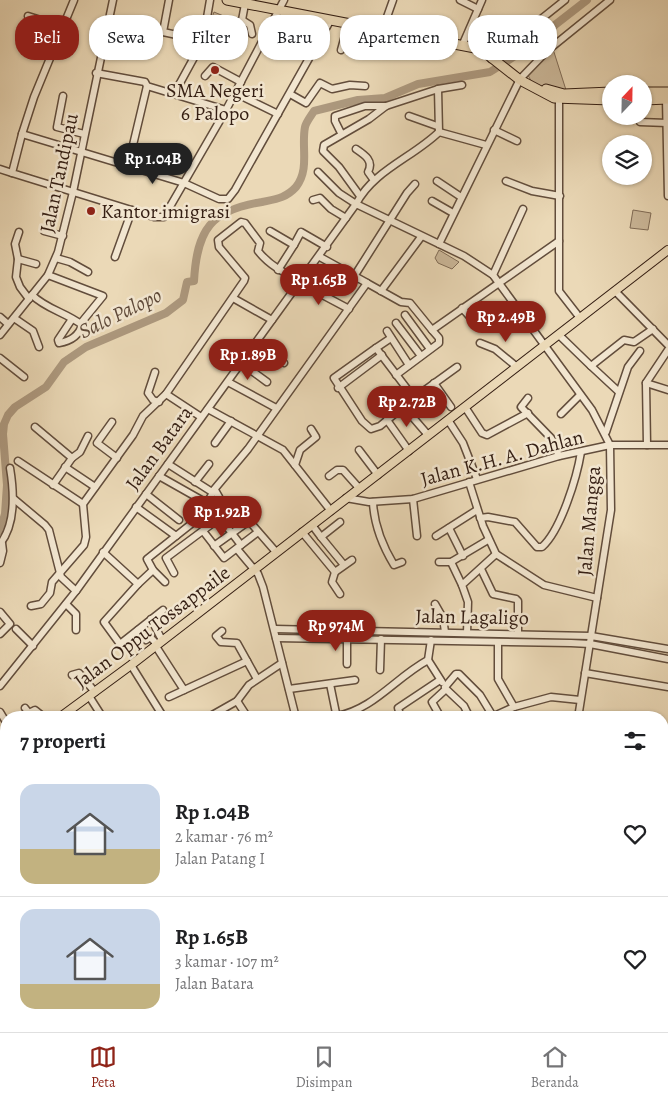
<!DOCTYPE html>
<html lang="id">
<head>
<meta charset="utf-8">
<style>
	:root { --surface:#fff; --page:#f6f6f6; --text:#202124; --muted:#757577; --line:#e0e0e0; --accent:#8f2418 }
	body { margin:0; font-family:Alegreya,serif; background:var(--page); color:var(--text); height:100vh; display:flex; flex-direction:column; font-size:19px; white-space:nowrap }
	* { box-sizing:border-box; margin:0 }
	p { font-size:16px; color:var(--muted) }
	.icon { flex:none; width:28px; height:28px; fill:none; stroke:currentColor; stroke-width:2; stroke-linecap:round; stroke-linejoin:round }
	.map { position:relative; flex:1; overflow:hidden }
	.sheet { position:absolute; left:0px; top:711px; width:669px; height:321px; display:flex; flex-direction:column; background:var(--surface); border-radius:20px 20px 0 0; box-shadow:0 1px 4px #0004 }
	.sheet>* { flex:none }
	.banner { position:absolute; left:15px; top:15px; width:639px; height:45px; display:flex; gap:10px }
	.needle { width:32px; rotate:22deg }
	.buttons { position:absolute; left:602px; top:75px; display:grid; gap:10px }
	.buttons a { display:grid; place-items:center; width:50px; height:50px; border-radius:50%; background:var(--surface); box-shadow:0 1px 4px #0004; font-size:25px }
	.price { position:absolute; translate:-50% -42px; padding:0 11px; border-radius:18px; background:var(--accent); color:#fff; font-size:16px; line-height:32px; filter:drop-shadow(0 1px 2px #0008) }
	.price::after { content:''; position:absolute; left:50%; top:30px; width:15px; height:11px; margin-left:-8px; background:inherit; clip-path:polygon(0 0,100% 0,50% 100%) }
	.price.active { background:#222; color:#fff }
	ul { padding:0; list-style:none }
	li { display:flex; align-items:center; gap:15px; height:125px; padding:0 20px }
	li+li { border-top:1px solid var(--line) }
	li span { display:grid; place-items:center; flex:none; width:140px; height:100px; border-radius:15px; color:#555 }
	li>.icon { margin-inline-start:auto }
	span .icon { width:60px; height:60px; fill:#fffc; stroke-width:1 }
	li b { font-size:21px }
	h2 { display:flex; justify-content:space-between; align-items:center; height:60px; padding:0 20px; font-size:21px }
	.chip { padding:0 18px; border-radius:20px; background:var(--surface); box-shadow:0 1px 4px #0004; font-size:18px; line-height:45px }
	.chip.active { background:var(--accent); color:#fff }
	.dock { display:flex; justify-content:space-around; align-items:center; height:70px; border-top:1px solid var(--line); background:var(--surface); font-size:14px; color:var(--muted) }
	.dock a { display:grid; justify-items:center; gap:2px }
	.dock .active { color:var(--accent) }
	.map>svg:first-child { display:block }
	.green { fill:#ccb99b; stroke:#806c57 }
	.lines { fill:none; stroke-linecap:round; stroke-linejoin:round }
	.river { stroke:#ad997f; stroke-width:8 }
	.minor-casing { stroke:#624d3c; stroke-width:9 }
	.major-casing { stroke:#341e13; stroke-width:10 }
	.highway-casing { stroke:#341e13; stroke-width:11 }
	.minor { stroke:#f2e6d0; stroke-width:6 }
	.major { stroke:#ebd9b7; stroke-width:8 }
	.highway { stroke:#ebd9b7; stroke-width:9 }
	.poi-dot { fill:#8f2418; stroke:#f2e6d0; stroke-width:2 }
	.labels { text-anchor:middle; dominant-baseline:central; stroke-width:5; stroke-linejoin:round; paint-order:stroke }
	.poi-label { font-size:20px; fill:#341e13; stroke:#f2e6d0 }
	.street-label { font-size:20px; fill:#341e13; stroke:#f2e6d0 }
	.water-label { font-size:21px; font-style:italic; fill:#5e4939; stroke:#f2e6d0 }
</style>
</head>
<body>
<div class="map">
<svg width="668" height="1032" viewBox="0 0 668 1032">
	<rect width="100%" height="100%" fill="#ebd9b7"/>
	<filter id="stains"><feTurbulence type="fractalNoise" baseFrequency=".004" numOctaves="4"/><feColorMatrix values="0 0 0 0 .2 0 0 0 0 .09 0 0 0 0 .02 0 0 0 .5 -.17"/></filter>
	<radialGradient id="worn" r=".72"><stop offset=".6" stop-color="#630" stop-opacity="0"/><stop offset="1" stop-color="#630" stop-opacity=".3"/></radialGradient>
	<g class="green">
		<polygon points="214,12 226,17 221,30 209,26"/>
		<polygon points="553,49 566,90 557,91 532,83 528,75"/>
		<polygon points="633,210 651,213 648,230 630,228"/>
		<polygon points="439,250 459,262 452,269 438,263 435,258"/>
	</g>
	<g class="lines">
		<g class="river">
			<path d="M0,531L5,514L7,485L3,434L4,424L8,415L15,407L46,387L64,362L86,347L166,313L183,300L187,282L194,281C197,229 211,210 262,202C276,199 286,198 296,187C310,169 301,147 305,127C306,122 311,116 314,111L358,100L385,98L418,84L490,72L515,56L587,0"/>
			<polyline points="662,906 668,905"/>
		</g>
		<g class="minor-casing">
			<g id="minor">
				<polyline points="169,0 163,32 191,38"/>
				<polyline points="460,0 478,9"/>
				<polyline points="28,16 63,27"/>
				<polyline points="242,20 250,25 252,34"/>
				<polyline points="25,28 56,45"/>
				<polyline points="382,31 393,0"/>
				<polyline points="228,43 232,25 242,20 245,4"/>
				<polyline points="462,46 482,0"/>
				<polyline points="341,50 348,25"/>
				<polyline points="491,59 565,0"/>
				<polyline points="96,73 145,82 147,86 226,110"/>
				<polyline points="205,76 213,67 241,82"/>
				<polyline points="147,86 128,166 22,134 12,173 154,217 164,217 226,110 284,0"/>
				<polyline points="438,89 462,85"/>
				<polyline points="235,93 278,114"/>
				<polyline points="174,94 203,41 210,0"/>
				<polyline points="290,94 306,103 320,83 332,89 350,85 365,86"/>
				<polyline points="63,96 57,127 84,134"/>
				<polyline points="666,99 668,196"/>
				<polyline points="559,100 559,291 580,318"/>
				<polyline points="409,116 437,126"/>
				<polyline points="640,122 667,123"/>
				<polyline points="494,130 517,141"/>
				<polyline points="439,132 486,145"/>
				<polyline points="341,133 335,121 335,116 365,106 386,106"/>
				<polyline points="22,134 34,97 74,0"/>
				<path d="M356,149C365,155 374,161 368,172L373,179"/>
				<polyline points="128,166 184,183 219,199 228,199 235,190 330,21"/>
				<polyline points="0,169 12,173"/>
				<path d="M318,172L339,193L356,204C374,170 412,158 439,132"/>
				<polyline points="437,181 461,197"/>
				<polyline points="506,181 532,191 560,196"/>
				<polyline points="360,196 339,167 323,151 324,145 369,119 386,106 438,89 439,132"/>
				<polyline points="313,200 320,198 331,209 346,218"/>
				<polyline points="432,201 453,213"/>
				<polyline points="44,231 63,236"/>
				<polyline points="270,231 294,245 278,270"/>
				<polyline points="19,232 15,244 18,259 16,277 20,287 29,299"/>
				<polyline points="439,244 520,79 547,51 610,0"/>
				<polyline points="294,245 301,232 327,247"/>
				<polyline points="115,257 132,210"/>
				<polyline points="56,258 70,262 88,272"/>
				<polyline points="18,259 36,264"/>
				<polyline points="48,275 103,296 81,323"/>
				<polyline points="355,275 407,193 415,184"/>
				<polyline points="493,275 523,209"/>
				<polyline points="300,283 349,309"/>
				<polyline points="367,283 401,302 410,303 432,330 559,241"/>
				<polyline points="381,291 421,237"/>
				<polyline points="615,291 668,345"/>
				<path d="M32,295C46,309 67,313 82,325C79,336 71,341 59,343L58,340L72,319"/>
				<polyline points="233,298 272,320"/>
				<polyline points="462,308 479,327"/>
				<polyline points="405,315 430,349"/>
				<polyline points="0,317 8,324"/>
				<polyline points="14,318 33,331 39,347"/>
				<polyline points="396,323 421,356"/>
				<polyline points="387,331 409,365"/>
				<polyline points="0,335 48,275 58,252 73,192 113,0"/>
				<polyline points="559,335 591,366 624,340 634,342 653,329"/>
				<polyline points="480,343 495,349 517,367"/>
				<polyline points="255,345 284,363"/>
				<polygon points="376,348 414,398 380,426 371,429 362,421 334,378"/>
				<polyline points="376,348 391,338"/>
				<polyline points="0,358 24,377"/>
				<polyline points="241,363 267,382"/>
				<polyline points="591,366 619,392"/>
				<polyline points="155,372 148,393 153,400 159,402"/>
				<polyline points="396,375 439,343 439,338 432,330"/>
				<polyline points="228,382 276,408"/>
				<polyline points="434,383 451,407"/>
				<polyline points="646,383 668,390"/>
				<polyline points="338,388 382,355"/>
				<polyline points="166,394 201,417"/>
				<polyline points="414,398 457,367"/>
				<polyline points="528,398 521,407 551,438 559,456"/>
				<polyline points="403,406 428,435"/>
				<polyline points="465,407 482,433 487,435 528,413"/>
				<polyline points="208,409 283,450 331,511"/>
				<polyline points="561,414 580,395"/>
				<polyline points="387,420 409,451"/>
				<polyline points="448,420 463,443 477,479"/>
				<polyline points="112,422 97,443 117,458"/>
				<polyline points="35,427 72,458"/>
				<polyline points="606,432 628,367 640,351"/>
				<polyline points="215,443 231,421"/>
				<polyline points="647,445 646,383 668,350"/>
				<polyline points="359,450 378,475"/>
				<polyline points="18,461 83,504"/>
				<polyline points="168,464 212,492 248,449 367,283 320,257"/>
				<polyline points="295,465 300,450 316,437 311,429"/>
				<polyline points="65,467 95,487"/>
				<polyline points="159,476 205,502 208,501 214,491"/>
				<polyline points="329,476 337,470 343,470 359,488"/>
				<polyline points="195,482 209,464"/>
				<polyline points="469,482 483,526 496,554 544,585 597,598"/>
				<polyline points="53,485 72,458 80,452 88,436"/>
				<polyline points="146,494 179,520"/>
				<polyline points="346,498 369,502 413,499 559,456 610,445 668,445"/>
				<polyline points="14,499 45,525 49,530 61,577 76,591"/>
				<polyline points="413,499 417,536"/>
				<path d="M373,502C374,525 382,545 394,565L402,562"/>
				<polyline points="136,507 176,536 219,502 219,497 215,490"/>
				<polyline points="220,518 241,545"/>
				<path d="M480,518L488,517L515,522L537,547H542C561,530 577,477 581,452"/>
				<polyline points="312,525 321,537 340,522"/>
				<polyline points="449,528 463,556"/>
				<polyline points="203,531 224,558 258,532"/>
				<polyline points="302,532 335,572 352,560"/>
				<polyline points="436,536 477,510"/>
				<polyline points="321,537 344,565"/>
				<path d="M0,544C16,524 14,492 10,468"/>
				<polyline points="214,546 249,521"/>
				<polyline points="237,549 258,574 263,587 296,718"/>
				<polyline points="103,552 138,584 104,622 120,644 163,610"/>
				<polyline points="439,562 451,562 488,540"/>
				<polyline points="451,562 462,585"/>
				<polyline points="0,563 3,551 2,543"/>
				<polyline points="481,569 493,594 516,599 518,601 518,634"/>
				<polyline points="335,572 332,582 340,594"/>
				<polyline points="174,573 166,558 236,506 276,552"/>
				<polyline points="165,582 153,570 147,559 176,536"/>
				<polyline points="138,584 153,570"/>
				<polyline points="66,604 76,614 76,630"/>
				<polyline points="435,604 443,618 445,632"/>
				<path d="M31,606L41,604L50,593L52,582L84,545L86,537L83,504L133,435L143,416L166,394L244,281L245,278L219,247L218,240L241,222L245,223L260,243L258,251C270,266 284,273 301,280"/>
				<polyline points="0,612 10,624 0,634"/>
				<polyline points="151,619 162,640"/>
				<polyline points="16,629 33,646"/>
				<polyline points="275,629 591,636 668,649"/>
				<polyline points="138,630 146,640 150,637 157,644"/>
				<polyline points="222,631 216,636 221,642 237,643 247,661"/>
				<polyline points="467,633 468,602 462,585 496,554"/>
				<polyline points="276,638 571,643 590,644 668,659"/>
				<polyline points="347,639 347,664"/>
				<polyline points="155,645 184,690"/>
				<polyline points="428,660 442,682"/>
				<polyline points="131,665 164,718"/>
				<polyline points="380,670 381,639"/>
				<polyline points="585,673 668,687"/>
				<polyline points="72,675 79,673 95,692"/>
				<polyline points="330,684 337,718"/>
				<polyline points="0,686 76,591 356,204 464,256 493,275 592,410 610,445 611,510 578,718"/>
				<polyline points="445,687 456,674 459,674 480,695 494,718"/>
				<polyline points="289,689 355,680"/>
				<polyline points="89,696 103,718"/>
				<polyline points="169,697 247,661 257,679"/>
				<polyline points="237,701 248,718"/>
				<polyline points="514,707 551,697 580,700"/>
				<polyline points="25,708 29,713 35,710 45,718"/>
				<polyline points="0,712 6,722"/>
				<path d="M337,716C374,709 395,678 428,660L431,640"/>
				<polyline points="494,716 514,707 498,679 498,642"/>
				<polyline points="207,718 237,701 249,685 282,663"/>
				<polyline points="401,718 398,708 440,680"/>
				<polyline points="441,718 432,702 446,689 464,706 470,718"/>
				<polyline points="662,782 668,782"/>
				<polyline points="662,858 668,853"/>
				<polyline points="0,930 6,915"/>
				<polyline points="662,935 668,952"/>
				<polyline points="0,954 6,940"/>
				<polyline points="0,973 6,974"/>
				<polyline points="667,985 666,967 668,964"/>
				<polyline points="666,1016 668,1008"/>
				<polyline points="0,1017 6,1018"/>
				<polyline points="48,1026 74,1032"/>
				<polyline points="88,1026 89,1032"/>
				<polyline points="99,1026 112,1030 152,1026"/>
				<polyline points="184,1026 187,1032"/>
				<polyline points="503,1026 504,1031 508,1032 580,1026"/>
				<polyline points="591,1026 592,1032"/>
				<polyline points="625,1026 626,1032"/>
				<polyline points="658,1026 659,1032"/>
				<polyline points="19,1032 20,1026"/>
				<polyline points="40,1032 41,1026"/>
				<polyline points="195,1032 212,1026"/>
				<polyline points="315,1032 332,1026"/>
				<polyline points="439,1032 441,1026"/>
			</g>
		</g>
		<g class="major-casing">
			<g id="major">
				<polyline points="59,718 131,665 668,250"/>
				<polyline points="0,764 6,760"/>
			</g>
		</g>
		<g class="highway-casing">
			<g id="highway">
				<polyline points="227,0 475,48 483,51 520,80 554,98 611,100"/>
				<polyline points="546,89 564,94 611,92"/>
				<polyline points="644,92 668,92"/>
				<polyline points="644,100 668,99"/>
			</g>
		</g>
		<use href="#minor" class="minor"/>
		<use href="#major" class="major"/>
		<use href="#highway" class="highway"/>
	</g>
	<g class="poi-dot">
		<circle cx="215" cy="70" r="5"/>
		<circle cx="91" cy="211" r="5"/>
	</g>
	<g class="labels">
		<g class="poi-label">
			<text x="215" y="90">SMA Negeri<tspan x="215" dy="23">6 Palopo</tspan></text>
			<text x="101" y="211" text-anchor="start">Kantor imigrasi</text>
		</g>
		<g class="street-label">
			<text transform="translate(59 173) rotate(-78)">Jalan Tandipau</text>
			<text transform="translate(159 448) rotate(-54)">Jalan Batara</text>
			<text transform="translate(502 458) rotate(-15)">Jalan K.H. A. Dahlan</text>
			<text transform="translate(589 521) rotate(-85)">Jalan Mangga</text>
			<text transform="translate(472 617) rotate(1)">Jalan Lagaligo</text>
			<text transform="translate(152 627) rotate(-37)">Jalan Oppu Tossappaile</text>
		</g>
		<g class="water-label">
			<text transform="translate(120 313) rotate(-26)">Salo Palopo</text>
		</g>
	</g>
	<rect width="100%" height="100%" filter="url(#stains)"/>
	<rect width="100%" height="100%" fill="url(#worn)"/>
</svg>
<div class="buttons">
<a><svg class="needle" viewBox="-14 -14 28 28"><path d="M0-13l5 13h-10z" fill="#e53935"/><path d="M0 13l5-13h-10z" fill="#757577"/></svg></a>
<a><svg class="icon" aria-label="layers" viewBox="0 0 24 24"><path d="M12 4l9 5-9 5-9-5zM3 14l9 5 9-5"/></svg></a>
</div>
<b class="price active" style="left:153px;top:185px">Rp 1.04B</b>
<b class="price" style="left:319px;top:306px">Rp 1.65B</b>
<b class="price" style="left:506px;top:343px">Rp 2.49B</b>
<b class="price" style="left:248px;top:381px">Rp 1.89B</b>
<b class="price" style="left:407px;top:428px">Rp 2.72B</b>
<b class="price" style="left:222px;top:538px">Rp 1.92B</b>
<b class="price" style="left:336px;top:652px">Rp 974M</b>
<div class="banner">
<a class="chip active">Beli</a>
<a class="chip">Sewa</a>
<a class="chip">Filter</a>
<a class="chip">Baru</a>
<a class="chip">Apartemen</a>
<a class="chip">Rumah</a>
</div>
<section class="sheet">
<h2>7 properti<svg class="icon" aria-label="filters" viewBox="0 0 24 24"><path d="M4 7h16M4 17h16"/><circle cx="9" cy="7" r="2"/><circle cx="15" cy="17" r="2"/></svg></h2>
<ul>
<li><span style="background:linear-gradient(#c9d6e8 65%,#c2b280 0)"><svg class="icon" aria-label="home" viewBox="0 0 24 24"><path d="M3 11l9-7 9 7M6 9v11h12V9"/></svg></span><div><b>Rp 1.04B</b><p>2 kamar · 76 m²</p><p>Jalan Patang I</p></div><svg class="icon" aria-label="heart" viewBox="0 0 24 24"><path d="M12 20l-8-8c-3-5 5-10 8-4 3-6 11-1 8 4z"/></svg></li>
<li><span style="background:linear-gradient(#c9d6e8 75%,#c2b280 0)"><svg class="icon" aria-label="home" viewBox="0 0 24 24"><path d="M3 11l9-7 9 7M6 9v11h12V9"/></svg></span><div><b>Rp 1.65B</b><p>3 kamar · 107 m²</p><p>Jalan Batara</p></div><svg class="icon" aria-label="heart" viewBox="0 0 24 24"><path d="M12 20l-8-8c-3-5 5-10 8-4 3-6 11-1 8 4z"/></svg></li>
</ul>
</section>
</div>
<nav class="dock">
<a class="active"><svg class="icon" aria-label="map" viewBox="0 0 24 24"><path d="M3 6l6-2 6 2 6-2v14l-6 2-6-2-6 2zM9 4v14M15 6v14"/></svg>Peta</a>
<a><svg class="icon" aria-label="saved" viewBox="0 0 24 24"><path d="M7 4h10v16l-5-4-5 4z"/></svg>Disimpan</a>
<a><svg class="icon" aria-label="home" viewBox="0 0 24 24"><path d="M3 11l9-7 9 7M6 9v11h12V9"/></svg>Beranda</a>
</nav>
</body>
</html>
